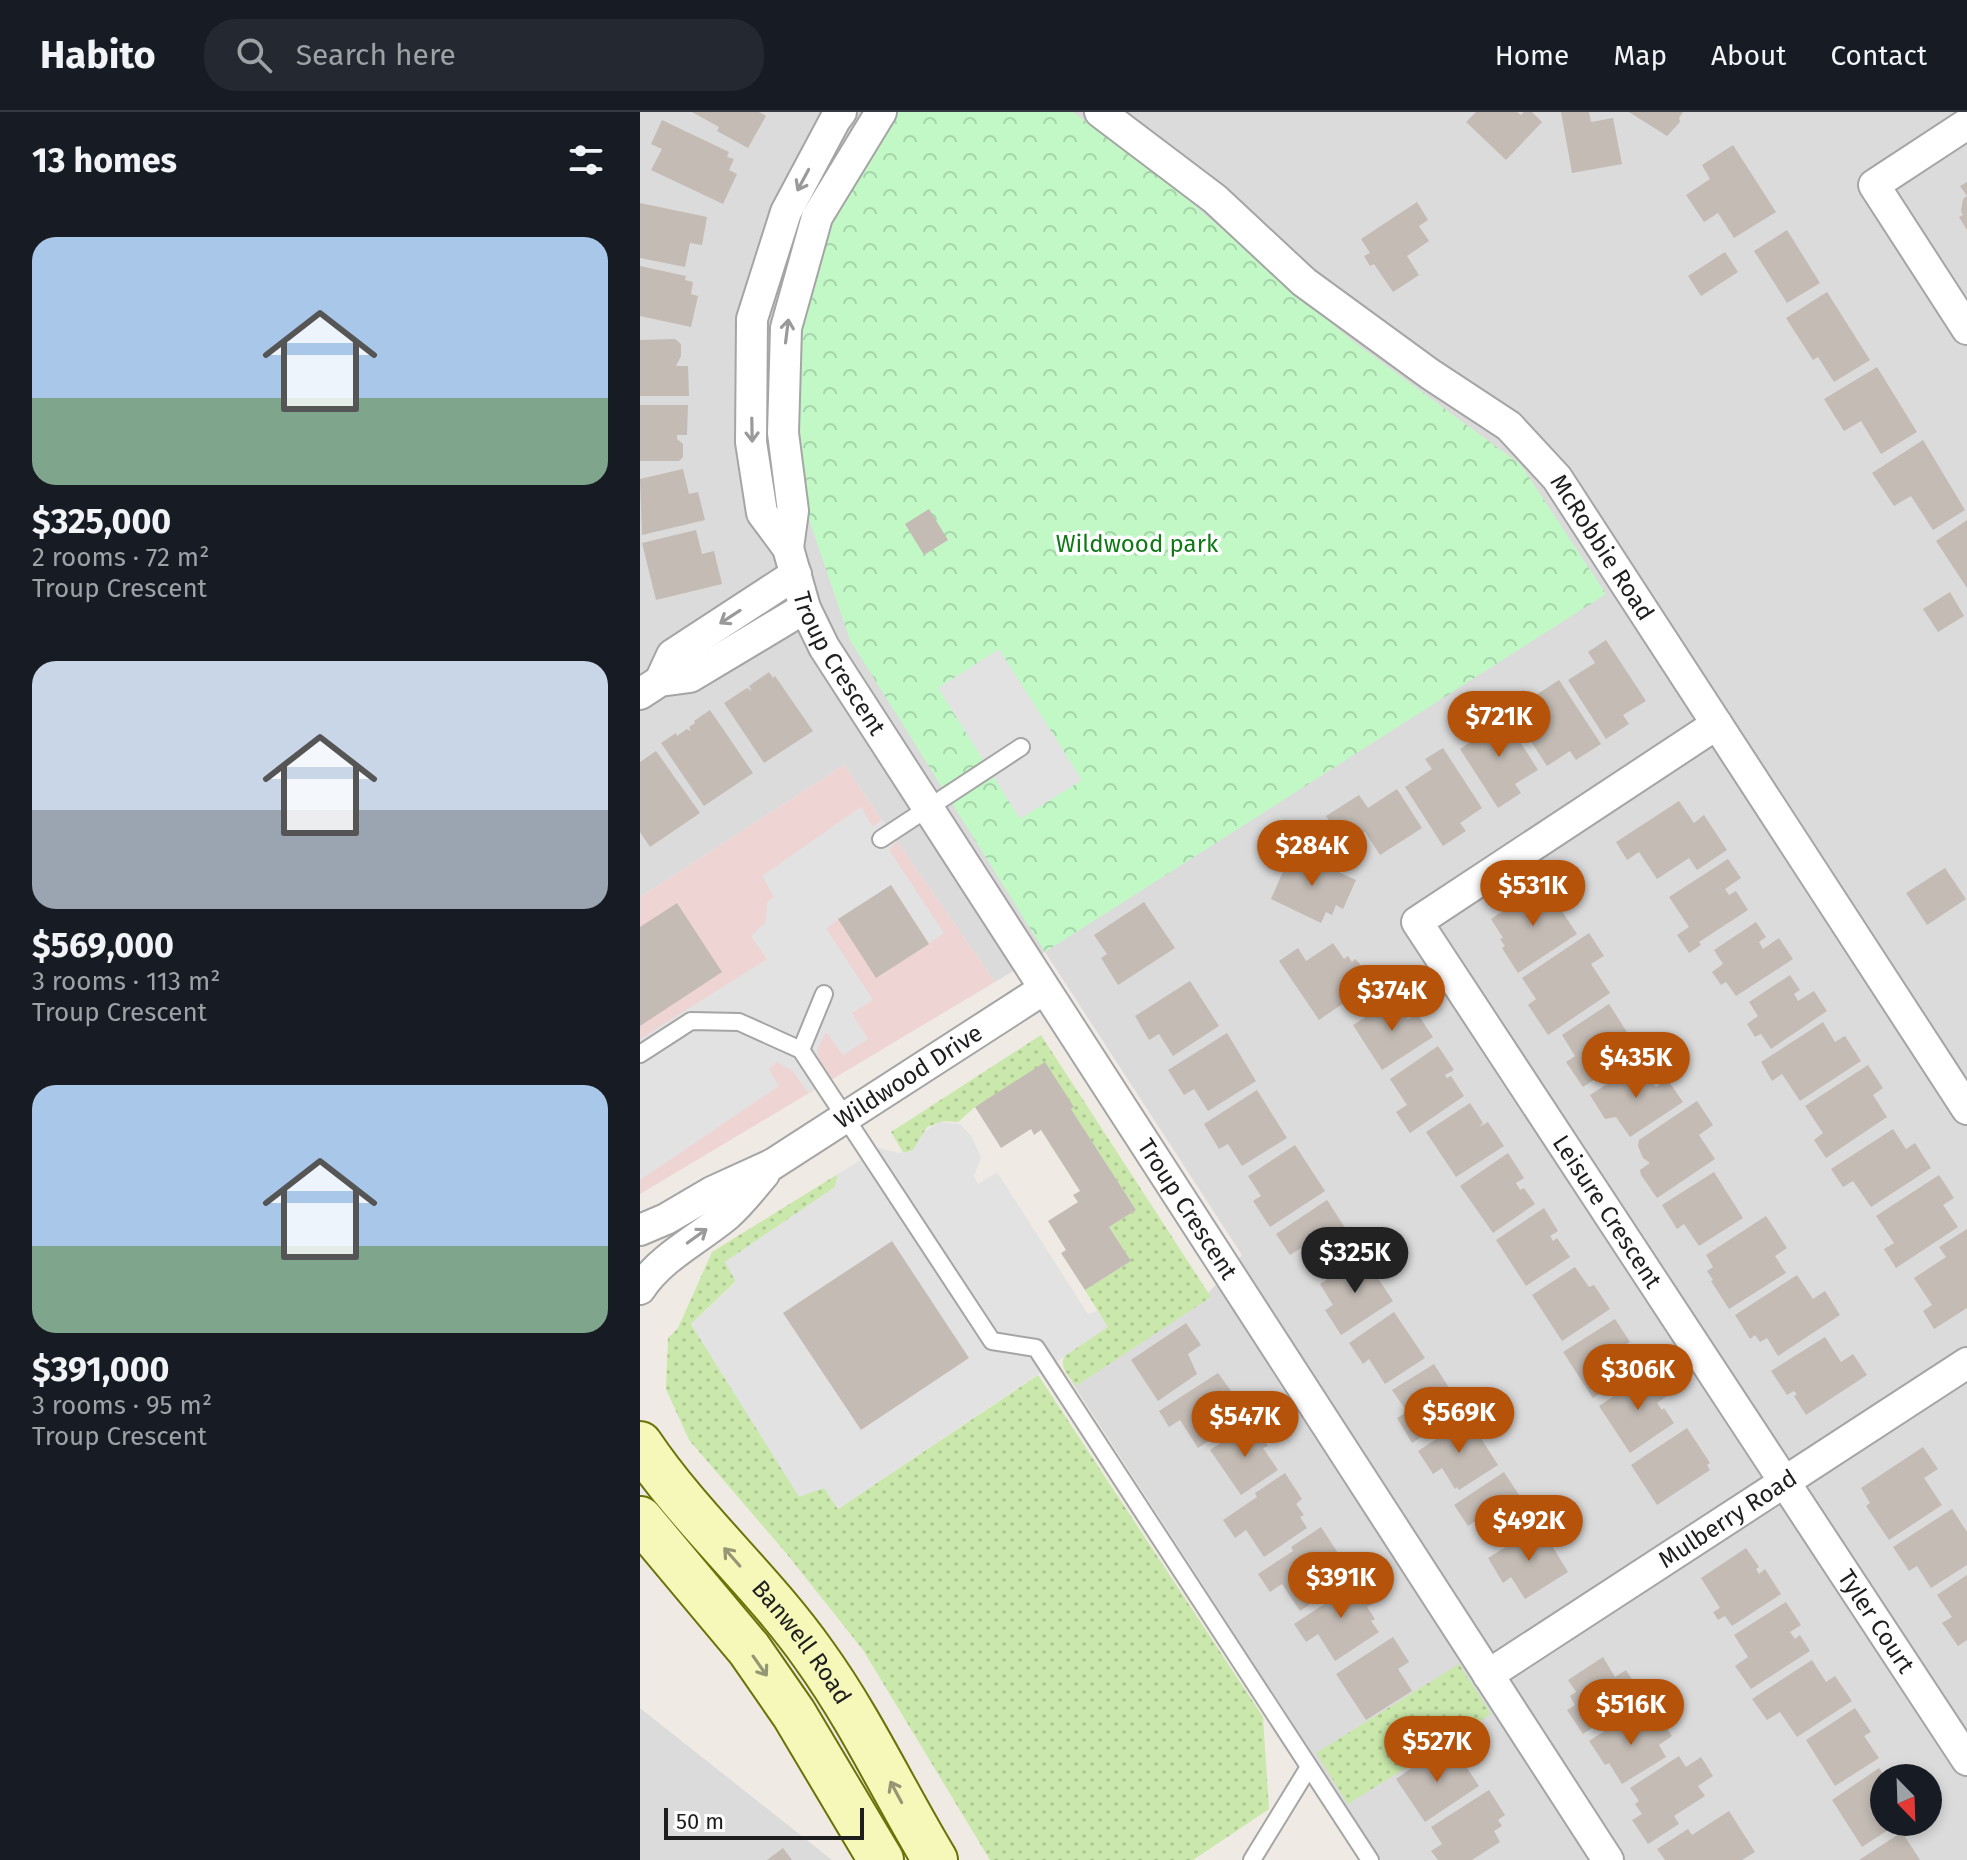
<!DOCTYPE html>
<html lang="en">
<head>
<meta charset="utf-8">
<style>
	:root { --surface:#171b24; --page:#242831; --text:#f1f3f6; --muted:#9ea1a6; --line:#363941; --accent:#b45309 }
	body { margin:0; font-family:"Fira Sans",sans-serif; background:var(--page); color:var(--text); height:100vh; display:flex; flex-direction:column; font-size:30px; white-space:nowrap }
	* { box-sizing:border-box; margin:0 }
	p { font-size:26px; color:var(--muted) }
	.icon { flex:none; width:44px; height:44px; fill:none; stroke:currentColor; stroke-width:2; stroke-linecap:round; stroke-linejoin:round }
	.map { position:relative; flex:1; overflow:hidden }
	.details { display:flex; flex-direction:column; background:var(--surface); width:640px }
	.details>* { flex:none }
	.needle { width:52px; rotate:157deg }
	.fabs { position:absolute; left:1230px; top:1652px; display:grid; gap:16px }
	.fabs a { display:grid; place-items:center; width:72px; height:72px; border-radius:50%; background:var(--surface); box-shadow:0 4px 12px #0003; font-size:40px }
	.scale { position:absolute; left:24px; bottom:20px; width:200px; box-sizing:border-box; padding-left:8px; border:4px solid #1e1e1e; border-top:0; font-size:22px; line-height:28px; white-space:nowrap; color:#1e1e1e; -webkit-text-stroke:6px #fff; paint-order:stroke }
	.price { position:absolute; translate:-50% -68px; padding:0 18px; border-radius:28px; background:var(--accent); color:#fff; font-size:26px; line-height:52px; filter:drop-shadow(0 2px 4px #0008) }
	.price::after { content:''; position:absolute; left:50%; top:48px; width:24px; height:18px; margin-left:-12px; background:inherit; clip-path:polygon(0 0,100% 0,50% 100%) }
	.price.on { background:#222; color:#fff }
	ul { padding:0; list-style:none }
	li { display:grid; align-content:center; gap:16px; height:424px; padding:0 32px }
	li span { display:grid; place-items:center; height:248px; border-radius:24px; color:#555 }
	li>.icon { margin-inline-start:auto }
	span .icon { width:144px; height:144px; fill:#fffc; stroke-width:1 }
	li b { font-size:34px }
	h2 { display:flex; justify-content:space-between; align-items:center; height:96px; padding:0 32px; font-size:34px }
	header { display:flex; align-items:center; gap:48px; box-sizing:border-box; height:112px; padding:0 40px; background:var(--surface); border-bottom:2px solid var(--line) }
	header strong { font-size:38px }
	nav { display:flex; gap:44px; margin-inline-start:auto; font-size:28px }
	.search { width:560px; height:72px; background:var(--page); display:flex; align-items:center; gap:20px; box-sizing:border-box; padding:0 28px; border-radius:32px; color:var(--muted); font-size:30px }
	main { display:flex; flex:1; min-height:0 }
	.map>svg:first-child { display:block }
	.residential { fill:#dcdbdb; fill-rule:evenodd }
	.commercial { fill:#efd4d4 }
	.grass { fill:url(#grass-dots) }
	.park { fill:url(#park-crowns) }
	.parking { fill:#e2e2e2; fill-rule:evenodd }
	.building { fill:#c3bbb4 }
	.lines { fill:none; stroke-linecap:round; stroke-linejoin:round }
	.service-casing { stroke:#a5a5a5; stroke-width:20 }
	.minor-casing { stroke:#a5a5a5; stroke-width:34 }
	.secondary-casing { stroke:#697307; stroke-width:48 }
	.service { stroke:#fff; stroke-width:16 }
	.minor { stroke:#fff; stroke-width:30 }
	.secondary { stroke:#f6f8b9; stroke-width:44 }
	.oneway { stroke:#9a9a9a }
	.oneway2 { stroke:#959673 }
	.labels { text-anchor:middle; dominant-baseline:central; stroke-width:7; stroke-linejoin:round; paint-order:stroke }
	.park-label { font-size:24px; fill:#0e7a15; stroke:#fff }
	.street-label { font-size:24px; fill:#1e1e1e; stroke:#fff }
</style>
</head>
<body>
<header>
<strong>Habito</strong>
<div class="search"><svg class="icon" aria-label="search" viewBox="0 0 24 24"><circle cx="10" cy="10" r="6"/><path d="M15 15l6 6"/></svg>Search here</div>
<nav><a>Home</a><a>Map</a><a>About</a><a>Contact</a></nav>
</header>
<main>
<section class="details">
<h2>13 homes<svg class="icon" aria-label="filters" viewBox="0 0 24 24"><path d="M4 7h16M4 17h16"/><circle cx="9" cy="7" r="2"/><circle cx="15" cy="17" r="2"/></svg></h2>
<ul>
<li><span style="background:linear-gradient(#a9c7e8 65%,#7fa58c 0)"><svg class="icon" aria-label="home" viewBox="0 0 24 24"><path d="M3 11l9-7 9 7M6 9v11h12V9"/></svg></span><div><b>$325,000</b><p>2 rooms · 72 m²</p><p>Troup Crescent</p></div></li>
<li><span style="background:linear-gradient(#c9d6e8 60%,#9aa5b1 0)"><svg class="icon" aria-label="home" viewBox="0 0 24 24"><path d="M3 11l9-7 9 7M6 9v11h12V9"/></svg></span><div><b>$569,000</b><p>3 rooms · 113 m²</p><p>Troup Crescent</p></div></li>
<li><span style="background:linear-gradient(#a9c7e8 65%,#7fa58c 0)"><svg class="icon" aria-label="home" viewBox="0 0 24 24"><path d="M3 11l9-7 9 7M6 9v11h12V9"/></svg></span><div><b>$391,000</b><p>3 rooms · 95 m²</p><p>Troup Crescent</p></div></li>
</ul>
</section>
<div class="map">
<svg width="1327" height="1748" viewBox="0 0 1327 1748">
	<defs>
		<pattern id="grass-dots" width="8" height="8" patternUnits="userSpaceOnUse" patternTransform="scale(2)"><rect width="8" height="8" fill="#cae8ab"/><path d="M2 2h.1M6 6h.1" fill="none" stroke="#adc793" stroke-width="1.8" stroke-linecap="round"/></pattern>
		<pattern id="park-crowns" width="20" height="18" patternUnits="userSpaceOnUse" patternTransform="scale(2)"><rect width="20" height="18" fill="#c2f8c6"/><path d="M2 6a3 3 0 1 1 6 0M12 15a3 3 0 1 1 6 0" fill="none" stroke="#a6d4aa"/></pattern>
	</defs>
	<rect width="100%" height="100%" fill="#efebe4"/>
	<g class="residential">
		<path d="M0,0H1327V1748H741L431,1269L562,1188L602,1143L405,840L355,870L204,653L0,785ZM1244,1666H1288V1710H1244Z"/>
		<polygon points="0,1596 192,1748 0,1748"/>
	</g>
	<polygon class="commercial" points="204,653 355,870 0,1082 0,785"/>
	<g class="grass">
		<path d="M401,923L571,1185L436,1274C429,1264 417,1254 426,1242L467,1214L445,1178L491,1149L469,1115L496,1098L431,997L433,994L405,951L335,995L318,1010L304,1009L287,1015L273,1038L264,1042L251,1020Z"/>
		<polygon points="198,1062 195,1075 85,1150 96,1169 51,1212 159,1384 184,1376 198,1397 398,1263 623,1605 629,1697 553,1748 350,1748 223,1538 146,1441 49,1328 26,1277 28,1226 38,1216 72,1140"/>
		<polygon points="819,1552 851,1602 708,1692 676,1641"/>
	</g>
	<polygon class="park" points="256,0 433,0 539,80 710,227 881,353 966,482 405,840 210,528 155,366 156,196 219,51"/>
	<g class="parking">
		<polygon points="359,537 442,668 380,707 298,576"/>
		<polygon points="221,695 233,715 242,707 257,729 249,738 304,821 289,832 251,773 186,816 233,888 212,901 228,927 203,943 186,920 177,938 180,952 192,967 168,981 153,959 136,950 129,957 139,974 0,1068 0,927 127,847 111,824 126,810 127,790 134,785 122,764"/>
		<path d="M299,1010L320,1012L332,1025L341,1046L334,1064L338,1072L357,1060L448,1202L457,1199L468,1215L198,1397L184,1376L159,1385L51,1212L96,1170L85,1150L195,1075L198,1062L239,1036L258,1041L272,1039L284,1020ZM252,1129L329,1246L221,1318L144,1201Z"/>
	</g>
	<g class="building">
		<polygon points="52,0 119,0 126,4 108,36 77,19 79,15"/>
		<polygon points="836,0 877,0 881,3 884,0 892,0 902,10 866,48 826,10"/>
		<polygon points="921,0 949,0 951,10 973,6 982,52 932,61"/>
		<polygon points="989,0 1043,0 1039,6 1040,10 1027,24"/>
		<polygon points="22,8 89,40 87,45 94,47 89,58 97,62 83,92 11,58 22,37 11,32"/>
		<polygon points="1093,33 1136,100 1094,126 1078,101 1064,110 1046,83 1070,67 1062,53"/>
		<polygon points="1327,70 1327,118 1319,105 1323,103 1321,99 1323,87 1327,84 1320,74"/>
		<polygon points="777,90 788,108 779,114 789,129 767,144 779,163 753,180 734,152 730,154 724,144 730,141 721,127"/>
		<polygon points="0,91 67,105 62,133 50,131 45,155 0,146"/>
		<polygon points="1147,118 1180,171 1147,191 1114,139"/>
		<polygon points="1085,140 1098,160 1061,184 1048,164"/>
		<polygon points="0,154 46,164 45,168 53,170 51,182 58,184 51,215 0,204"/>
		<polygon points="1187,180 1230,248 1194,270 1178,245 1173,248 1146,206"/>
		<polygon points="35,227 41,232 41,244 36,254 48,254 49,284 0,284 0,228"/>
		<polygon points="1237,255 1277,320 1241,342 1221,309 1204,319 1184,287"/>
		<polygon points="0,293 48,293 47,323 37,323 37,327 43,332 43,345 39,349 0,349"/>
		<polygon points="1283,328 1325,398 1293,418 1271,384 1254,394 1232,361"/>
		<polygon points="43,357 49,382 58,380 65,408 2,423 0,367"/>
		<polygon points="289,397 308,428 284,443 265,412"/>
		<polygon points="1327,408 1327,476 1296,429"/>
		<polygon points="56,418 62,442 74,439 82,472 16,488 2,431"/>
		<polygon points="1310,480 1324,504 1298,520 1283,497"/>
		<polygon points="966,528 1006,589 983,603 989,612 966,627 928,568 955,551 948,540"/>
		<polygon points="129,560 133,566 135,564 173,619 124,651 84,591 107,576 112,579 109,574"/>
		<polygon points="919,568 961,632 936,648 930,639 907,654 865,590 883,578 890,587"/>
		<polygon points="859,597 898,658 875,672 881,681 858,696 820,637 847,619 840,609"/>
		<polygon points="70,598 113,661 64,694 21,631 36,621 37,624 47,617 51,619 49,615 55,611 54,609"/>
		<polygon points="803,636 842,696 820,711 826,719 803,734 765,675 792,657 785,647"/>
		<polygon points="16,639 60,701 10,735 0,720 0,650"/>
		<polygon points="757,677 782,716 740,743 725,720 716,726 713,721 702,728 686,704 719,683 728,696"/>
		<polygon points="1039,689 1054,711 1064,703 1087,738 1057,758 1049,746 1017,767 999,740 987,748 976,730"/>
		<polygon points="652,739 716,768 703,797 696,793 692,803 686,800 681,811 631,787"/>
		<polygon points="1088,747 1101,766 1085,777 1089,783 1096,779 1108,798 1059,830 1061,833 1049,841 1037,823 1049,815 1029,785"/>
		<polygon points="1305,756 1326,787 1287,813 1266,781"/>
		<polygon points="904,772 937,822 878,861 862,836 865,834 860,827 863,826 851,807"/>
		<polygon points="251,773 289,832 236,866 198,807"/>
		<polygon points="504,790 535,836 478,873 461,846 467,842 454,823"/>
		<polygon points="37,791 82,860 0,914 0,815"/>
		<polygon points="1116,810 1126,825 1119,830 1123,837 1139,826 1153,847 1096,884 1086,870 1081,873 1072,860 1083,852 1074,838"/>
		<polygon points="949,821 964,844 951,852 970,881 908,923 888,893 896,887 882,866"/>
		<polygon points="693,831 704,847 708,844 712,850 715,847 719,851 741,884 717,901 708,888 679,908 639,849 658,836 666,849"/>
		<polygon points="1150,863 1160,878 1154,882 1158,889 1174,879 1187,899 1131,937 1121,922 1115,925 1107,912 1118,904 1109,890"/>
		<polygon points="550,869 579,914 533,944 519,922 509,928 495,904"/>
		<polygon points="757,885 769,904 766,908 777,901 793,925 742,958 713,913"/>
		<polygon points="969,892 999,939 943,975 926,950 935,944 922,923"/>
		<polygon points="1183,910 1195,930 1205,924 1221,949 1160,989 1142,962 1132,969 1121,950"/>
		<polygon points="587,921 616,969 568,999 554,977 544,983 528,958"/>
		<polygon points="798,934 814,958 805,963 807,966 811,964 824,984 770,1021 756,1000 767,993 750,967"/>
		<polygon points="405,950 434,995 431,997 496,1098 469,1115 491,1149 445,1178 421,1141 426,1138 408,1109 438,1090 433,1083 440,1079 401,1018 394,1023 391,1017 361,1036 335,995"/>
		<polygon points="1000,951 1016,975 1027,967 1043,990 990,1025 976,1005 965,1007 950,983"/>
		<polygon points="1228,953 1243,976 1233,983 1247,1005 1186,1046 1174,1028 1183,1021 1165,994"/>
		<polygon points="617,978 647,1026 602,1054 588,1032 579,1037 564,1012"/>
		<polygon points="1057,989 1073,1013 1059,1023 1075,1047 1017,1086 1001,1063 1000,1058 1010,1051 1003,1046 998,1034 999,1028"/>
		<polygon points="830,991 843,1011 839,1015 848,1010 864,1034 816,1065 786,1020"/>
		<polygon points="1253,1017 1266,1037 1275,1031 1291,1056 1231,1095 1213,1069 1203,1075 1191,1057"/>
		<polygon points="655,1033 685,1079 630,1115 613,1089 621,1084 608,1064"/>
		<polygon points="868,1041 884,1066 876,1071 880,1078 884,1076 895,1092 853,1121 820,1074"/>
		<polygon points="1074,1060 1103,1106 1059,1134 1044,1112 1037,1117 1022,1093"/>
		<polygon points="1299,1063 1314,1086 1303,1093 1318,1115 1256,1156 1244,1137 1254,1131 1236,1104"/>
		<polygon points="687,1088 717,1134 677,1161 661,1136 650,1143 636,1122"/>
		<polygon points="904,1096 918,1119 910,1124 913,1129 917,1126 930,1145 886,1174 856,1128"/>
		<polygon points="1126,1104 1147,1136 1135,1144 1146,1161 1089,1197 1071,1169 1073,1168 1067,1159 1073,1155 1066,1143"/>
		<polygon points="1327,1117 1327,1196 1294,1217 1283,1199 1292,1193 1274,1166 1306,1145 1299,1135"/>
		<polygon points="252,1129 329,1246 221,1318 143,1201"/>
		<polygon points="723,1144 753,1189 701,1223 685,1198 693,1193 680,1172"/>
		<polygon points="935,1155 949,1175 954,1173 970,1197 922,1229 892,1183"/>
		<polygon points="1157,1163 1173,1187 1185,1179 1200,1203 1138,1244 1127,1226 1120,1230 1115,1223 1110,1227 1095,1203"/>
		<polygon points="754,1200 785,1246 745,1272 729,1247 723,1252 709,1231"/>
		<polygon points="975,1207 990,1230 985,1233 1000,1256 953,1286 923,1240"/>
		<polygon points="546,1211 561,1233 548,1242 557,1262 518,1289 491,1248"/>
		<polygon points="1185,1225 1201,1250 1213,1242 1227,1263 1166,1303 1154,1284 1157,1282 1154,1279 1147,1283 1131,1259"/>
		<polygon points="794,1252 823,1298 772,1331 757,1306 767,1300 752,1278"/>
		<polygon points="1011,1259 1027,1284 1017,1291 1022,1298 1024,1296 1034,1311 990,1341 959,1294"/>
		<polygon points="578,1261 591,1279 586,1283 602,1307 558,1336 540,1308 529,1315 519,1299"/>
		<polygon points="828,1306 858,1353 819,1378 817,1375 815,1377 802,1356 793,1362 778,1339"/>
		<polygon points="612,1310 628,1334 623,1336 638,1358 601,1383 570,1338"/>
		<polygon points="1047,1316 1070,1351 1067,1353 1070,1358 1017,1393 991,1353"/>
		<polygon points="1283,1335 1298,1357 1284,1366 1302,1393 1249,1428 1226,1394 1230,1391 1221,1376"/>
		<polygon points="864,1360 894,1406 853,1433 837,1408 828,1414 814,1393"/>
		<polygon points="645,1361 662,1387 656,1392 664,1403 660,1405 667,1416 624,1445 606,1418 595,1426 583,1408 617,1385 615,1381"/>
		<polygon points="1312,1397 1327,1420 1327,1453 1291,1476 1277,1454 1269,1459 1253,1435"/>
		<polygon points="900,1414 928,1460 885,1487 871,1465 863,1471 848,1446"/>
		<polygon points="681,1415 698,1441 692,1445 699,1456 696,1459 703,1470 660,1499 642,1472 630,1480 618,1462 653,1439 651,1435"/>
		<polygon points="1106,1436 1119,1455 1116,1457 1119,1462 1125,1457 1141,1482 1092,1514 1085,1504 1078,1508 1073,1500 1080,1496 1061,1466"/>
		<polygon points="1327,1463 1327,1528 1318,1534 1302,1511 1312,1505 1297,1483"/>
		<polygon points="716,1465 734,1491 727,1495 735,1507 731,1509 739,1520 695,1549 678,1522 666,1530 654,1512 689,1489 686,1485"/>
		<polygon points="1146,1490 1161,1513 1150,1520 1155,1527 1160,1523 1170,1539 1111,1577 1095,1554 1108,1545 1094,1523"/>
		<polygon points="753,1525 769,1550 758,1557 772,1579 726,1608 696,1562"/>
		<polygon points="963,1545 975,1565 986,1558 993,1569 982,1575 992,1590 943,1622 927,1598 935,1593 930,1584 936,1580 928,1568"/>
		<polygon points="1172,1548 1186,1570 1195,1564 1212,1589 1157,1625 1140,1600 1127,1608 1112,1587"/>
		<polygon points="1215,1596 1231,1620 1224,1624 1239,1646 1195,1674 1166,1628"/>
		<polygon points="999,1604 1007,1616 1021,1607 1032,1624 1019,1633 1026,1645 982,1672 969,1651 965,1653 949,1629 977,1611 980,1616"/>
		<polygon points="798,1638 805,1648 812,1644 818,1653 823,1650 839,1674 785,1710 756,1667"/>
		<polygon points="1039,1644 1046,1655 1061,1645 1073,1664 1058,1674 1065,1684 1034,1704 1039,1712 1008,1732 992,1708 1002,1702 995,1692 999,1689 990,1676"/>
		<polygon points="1239,1656 1246,1666 1244,1710 1260,1710 1222,1735 1192,1688"/>
		<polygon points="849,1678 865,1703 858,1708 862,1714 854,1719 860,1730 832,1748 798,1748 791,1739 802,1732 791,1715"/>
		<polygon points="1089,1699 1115,1740 1102,1748 1025,1748 1017,1737 1048,1717 1052,1723"/>
		<polygon points="1262,1720 1280,1748 1219,1748"/>
		<polygon points="143,1736 152,1748 127,1748"/>
	</g>
	<g class="lines">
		<g class="service-casing">
			<g id="service">
				<polyline points="241,727 381,635"/>
				<polyline points="161,938 184,882"/>
				<polyline points="0,942 51,909 99,910 161,938 352,1229 396,1236 730,1748"/>
				<polyline points="612,1748 669,1655"/>
			</g>
		</g>
		<g class="minor-casing">
			<g id="minor">
				<path id="s1" d="M201,0L195,8L146,100L112,207L111,330L122,401L148,436L165,496L184,535L968,1748"/>
				<path id="s2" d="M460,0L575,87L664,170L790,262L869,314L917,366L1327,997"/>
				<polyline points="1327,12 1234,73 1327,217"/>
				<polyline points="148,436 153,399 143,321 146,216 177,105 241,0"/>
				<polyline points="20,569 32,543 156,462"/>
				<polyline points="0,582 20,569 50,565 165,496"/>
				<path id="s3" d="M1077,612L777,810L1327,1648"/>
				<path id="s4" d="M0,1118L26,1107L72,1080L133,1052L404,877"/>
				<path d="M0,1177C21,1145 57,1128 86,1104C100,1092 112,1076 124,1062"/>
				<path id="s5" d="M848,1563L1327,1251"/>
			</g>
		</g>
		<g class="secondary-casing">
			<g id="secondary">
				<path id="s6" d="M0,1332C51,1408 122,1469 174,1543C221,1608 254,1680 295,1748"/>
				<polyline points="0,1407 109,1537 154,1602 241,1748"/>
			</g>
		</g>
		<use href="#service" class="service"/>
		<use href="#minor" class="minor"/>
		<use href="#secondary" class="secondary"/>
	</g>
	<defs><path id="oneway-shaft" d="M-6 0H5M1.5-3L5.5 0L1.5 3" fill="none" stroke-width="1.6" stroke-linecap="round" stroke-linejoin="round" transform="scale(2)"/></defs>
	<g class="oneway">
		<use href="#oneway-shaft" transform="translate(163 68) rotate(118)"/>
		<use href="#oneway-shaft" transform="translate(147 219) rotate(-83)"/>
		<use href="#oneway-shaft" transform="translate(112 318) rotate(89)"/>
		<use href="#oneway-shaft" transform="translate(90 505) rotate(147)"/>
		<use href="#oneway-shaft" transform="translate(57 1124) rotate(-36)"/>
	</g>
	<g class="oneway2">
		<use href="#oneway-shaft" transform="translate(92 1445) rotate(-131)"/>
		<use href="#oneway-shaft" transform="translate(120 1554) rotate(55)"/>
		<use href="#oneway-shaft" transform="translate(256 1680) rotate(-118)"/>
	</g>
	<g class="labels">
		<g class="park-label">
			<text x="497" y="432">Wildwood park</text>
		</g>
		<g class="street-label">
			<text stroke="none"><textPath href="#s2" startOffset="670">McRobbie Road</textPath></text>
			<text stroke="none"><textPath href="#s1" startOffset="592">Troup Crescent</textPath></text>
			<text stroke="none"><textPath href="#s4" startOffset="310">Wildwood Drive</textPath></text>
			<text stroke="none"><textPath href="#s1" startOffset="1240">Troup Crescent</textPath></text>
			<text stroke="none"><textPath href="#s3" startOffset="706">Leisure Crescent</textPath></text>
			<text stroke="none"><textPath href="#s5" startOffset="286">Mulberry Road</textPath></text>
			<text stroke="none"><textPath href="#s3" startOffset="1196">Tyler Court</textPath></text>
			<text stroke="none"><textPath href="#s6" startOffset="256">Banwell Road</textPath></text>
		</g>
	</g>
</svg>
<div class="fabs">
<a><svg class="needle" viewBox="-14 -14 28 28"><path d="M0-13l5 13h-10z" fill="#e53935"/><path d="M0 13l5-13h-10z" fill="#9ea1a6"/></svg></a>
</div>
<div class="scale">50 m</div>
<b class="price" style="left:859px;top:647px">$721K</b>
<b class="price" style="left:672px;top:776px">$284K</b>
<b class="price" style="left:893px;top:816px">$531K</b>
<b class="price" style="left:752px;top:921px">$374K</b>
<b class="price" style="left:996px;top:988px">$435K</b>
<b class="price on" style="left:715px;top:1183px">$325K</b>
<b class="price" style="left:998px;top:1300px">$306K</b>
<b class="price" style="left:819px;top:1343px">$569K</b>
<b class="price" style="left:605px;top:1347px">$547K</b>
<b class="price" style="left:889px;top:1451px">$492K</b>
<b class="price" style="left:701px;top:1508px">$391K</b>
<b class="price" style="left:991px;top:1635px">$516K</b>
<b class="price" style="left:797px;top:1672px">$527K</b>
</div>
</main>
</body>
</html>
